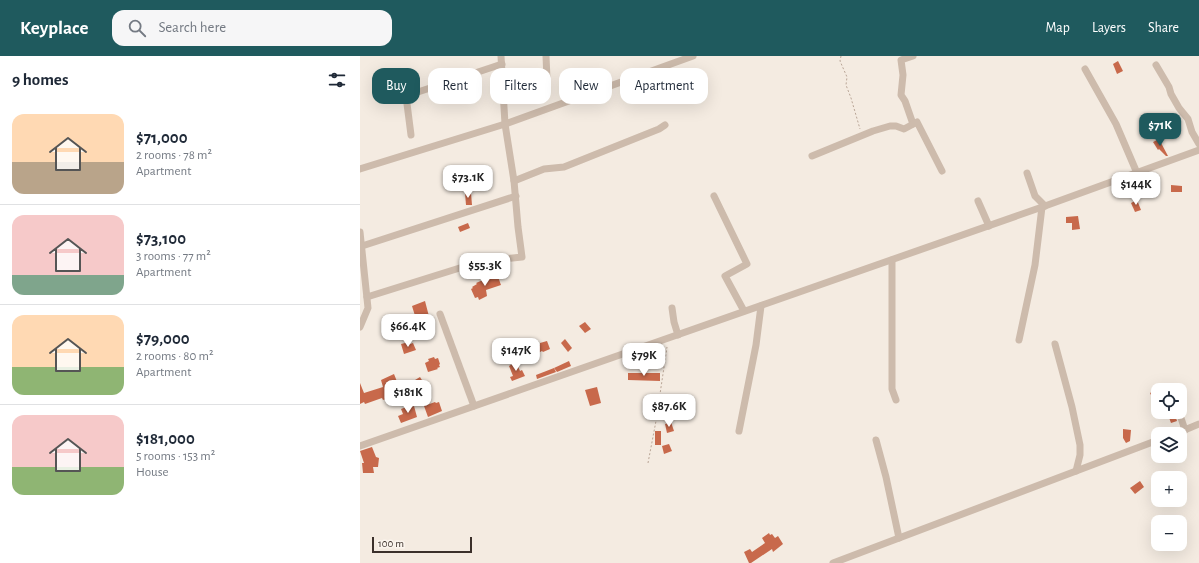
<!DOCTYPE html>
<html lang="en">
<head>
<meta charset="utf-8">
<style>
	:root { --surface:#fff; --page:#f6f6f7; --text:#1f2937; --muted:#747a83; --line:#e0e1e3; --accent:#1f5a5e }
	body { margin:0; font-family:"Alegreya Sans",sans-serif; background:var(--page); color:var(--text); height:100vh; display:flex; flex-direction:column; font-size:15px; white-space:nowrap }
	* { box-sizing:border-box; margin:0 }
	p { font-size:13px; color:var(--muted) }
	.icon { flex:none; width:22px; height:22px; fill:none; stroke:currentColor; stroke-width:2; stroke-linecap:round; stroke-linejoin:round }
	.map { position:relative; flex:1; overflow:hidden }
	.drawer { display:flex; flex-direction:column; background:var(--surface); width:360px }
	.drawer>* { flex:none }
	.guide { position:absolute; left:12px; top:12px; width:380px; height:36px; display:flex; gap:8px }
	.tools { position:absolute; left:791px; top:327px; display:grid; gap:8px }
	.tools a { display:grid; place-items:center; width:36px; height:36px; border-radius:8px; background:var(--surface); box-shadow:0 4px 16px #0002; font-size:20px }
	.scale { position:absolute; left:12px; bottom:10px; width:100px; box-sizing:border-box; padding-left:4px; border:2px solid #3b302b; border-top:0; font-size:11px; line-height:14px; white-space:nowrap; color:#3b302b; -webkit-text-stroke:3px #fbf5ee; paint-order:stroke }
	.price { position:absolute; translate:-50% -34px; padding:0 9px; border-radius:8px; background:#fff; color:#222; font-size:13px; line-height:26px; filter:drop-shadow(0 1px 2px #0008) }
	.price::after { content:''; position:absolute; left:50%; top:24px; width:12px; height:9px; margin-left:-6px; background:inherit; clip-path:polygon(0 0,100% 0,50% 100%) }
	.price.current { background:var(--accent); color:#fff }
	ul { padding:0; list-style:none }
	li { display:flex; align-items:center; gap:12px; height:100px; padding:0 12px }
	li+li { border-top:1px solid var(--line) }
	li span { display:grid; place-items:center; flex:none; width:112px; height:80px; border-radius:12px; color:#555 }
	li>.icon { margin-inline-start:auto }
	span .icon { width:48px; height:48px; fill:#fffc; stroke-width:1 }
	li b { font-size:17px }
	h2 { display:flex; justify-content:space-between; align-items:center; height:48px; padding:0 12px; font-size:17px }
	.pill { padding:0 14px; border-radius:12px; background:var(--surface); box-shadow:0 4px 16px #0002; font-size:14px; line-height:36px }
	.pill.current { background:var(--accent); color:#fff }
	header { display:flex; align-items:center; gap:24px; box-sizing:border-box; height:56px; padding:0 20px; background:var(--accent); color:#fff }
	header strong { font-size:19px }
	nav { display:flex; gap:22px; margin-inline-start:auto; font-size:14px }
	.search { width:280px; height:36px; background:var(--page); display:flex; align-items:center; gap:10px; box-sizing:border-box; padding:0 14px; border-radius:12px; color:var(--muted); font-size:15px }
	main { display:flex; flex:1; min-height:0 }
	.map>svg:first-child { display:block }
	.building { fill:#c8694b }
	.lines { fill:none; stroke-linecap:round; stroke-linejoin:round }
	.path { stroke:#b9a596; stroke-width:1; stroke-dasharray:2 2; stroke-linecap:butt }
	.minor { stroke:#cdbbac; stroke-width:7 }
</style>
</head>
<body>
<header>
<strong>Keyplace</strong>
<div class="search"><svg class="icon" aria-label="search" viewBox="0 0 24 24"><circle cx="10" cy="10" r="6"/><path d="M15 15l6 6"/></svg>Search here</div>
<nav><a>Map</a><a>Layers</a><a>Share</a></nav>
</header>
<main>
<section class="drawer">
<h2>9 homes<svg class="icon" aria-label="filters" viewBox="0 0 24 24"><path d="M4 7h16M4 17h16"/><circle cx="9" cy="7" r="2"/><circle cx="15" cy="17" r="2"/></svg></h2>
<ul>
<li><span style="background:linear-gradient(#ffd9b3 60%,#b9a48a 0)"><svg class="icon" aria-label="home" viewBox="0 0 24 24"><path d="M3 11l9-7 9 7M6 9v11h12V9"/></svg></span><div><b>$71,000</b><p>2 rooms · 78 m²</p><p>Apartment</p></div></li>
<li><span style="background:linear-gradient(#f6c9c9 75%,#7fa58c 0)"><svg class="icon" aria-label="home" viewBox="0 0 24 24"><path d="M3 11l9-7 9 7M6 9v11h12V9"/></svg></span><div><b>$73,100</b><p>3 rooms · 77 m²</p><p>Apartment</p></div></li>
<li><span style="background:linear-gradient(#ffd9b3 65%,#8fb573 0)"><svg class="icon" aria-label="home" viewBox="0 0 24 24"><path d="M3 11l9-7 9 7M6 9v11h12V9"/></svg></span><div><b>$79,000</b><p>2 rooms · 80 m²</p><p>Apartment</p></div></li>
<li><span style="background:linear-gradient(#f6c9c9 65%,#8fb573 0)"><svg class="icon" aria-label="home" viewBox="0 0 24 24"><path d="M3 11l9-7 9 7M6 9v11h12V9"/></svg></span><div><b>$181,000</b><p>5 rooms · 153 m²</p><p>House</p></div></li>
</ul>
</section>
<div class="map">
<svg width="839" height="507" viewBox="0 0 839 507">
	<rect width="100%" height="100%" fill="#f4ebe1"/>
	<g class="building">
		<polygon points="758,5 763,15 757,18 753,8"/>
		<polygon points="799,83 808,100 806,100 799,93 798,94 793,86"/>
		<polygon points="811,129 822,130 822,136 811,136"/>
		<polygon points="105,137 111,137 112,149 106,149"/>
		<polygon points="777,144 781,154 775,156 771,147"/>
		<polygon points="718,160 720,173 712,174 712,167 706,167 706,161"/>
		<polygon points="108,167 110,172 100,176 98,171"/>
		<polygon points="137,218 141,229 126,234 127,240 119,244 118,241 115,242 111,233 113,232 112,231 117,228 116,227"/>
		<polygon points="65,245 72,272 62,275 61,272 56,274 52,264 56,263 52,250"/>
		<polygon points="225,266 231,273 225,277 219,270"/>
		<polygon points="205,283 212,292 208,296 201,287"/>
		<polygon points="187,285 190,293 183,296 182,295 176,298 173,292 180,289 180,287"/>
		<polygon points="49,286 50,288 53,287 56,294 44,298 41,288"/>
		<polygon points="141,287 142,288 143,287 148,293 141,299 135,292"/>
		<polygon points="74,301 75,303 78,302 80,308 79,309 80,311 77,312 78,313 68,316 65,307 69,305 68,303"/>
		<polygon points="209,305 211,310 197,316 194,312"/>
		<polygon points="154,307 156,309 157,308 160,315 162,314 165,320 152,325 150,321 153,320 149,310"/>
		<polygon points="194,312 196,316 177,323 176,319"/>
		<polygon points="268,317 300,317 300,325 268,324"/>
		<polygon points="34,318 38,328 45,326 50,337 41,341 40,338 23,344 22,342 5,348 4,346 0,348 0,327 4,337 23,331 21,324"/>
		<polygon points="60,321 65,329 58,334 55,324"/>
		<polygon points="237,331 241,347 230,350 225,334"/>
		<polygon points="798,333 798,343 794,345 790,337"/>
		<polygon points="75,346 76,347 79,346 82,355 68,361 64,350"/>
		<polygon points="49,350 49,352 54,350 57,361 41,367 38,360 43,358 41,353"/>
		<polygon points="807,356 814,356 817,365 811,367"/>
		<polygon points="311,366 314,375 307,377 305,368"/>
		<polygon points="763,373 771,374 770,385 766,387 763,382"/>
		<rect x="295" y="375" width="6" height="14"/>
		<polygon points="309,388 312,395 304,398 302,390"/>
		<polygon points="12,391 16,401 19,402 18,411 13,411 14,417 3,417 2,407 4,407 0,395"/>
		<polygon points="780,425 784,431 775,438 770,432"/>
		<polygon points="409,477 410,479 412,478 415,482 418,480 423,488 413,496 412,493 391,507 389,507 384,496 390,493 392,496 405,487 402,482"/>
	</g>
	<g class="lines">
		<g class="path">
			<polyline points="481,0 480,5 487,21 486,29 491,42 500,73"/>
			<polyline points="288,407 296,365 307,291"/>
		</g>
		<g class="minor">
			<polyline points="553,0 541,4 543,19 541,39 545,45 553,68"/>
			<polyline points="796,9 809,31 811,38 819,52 828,63 832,76 839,88"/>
			<polyline points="725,13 756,68 777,117"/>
			<polyline points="143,34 164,32 187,23 186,0"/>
			<polyline points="51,79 46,40 142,8"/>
			<polyline points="452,100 513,75 530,70 536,70 544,73 557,66 582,115"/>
			<polyline points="0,113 145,68 333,0"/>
			<polyline points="667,117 675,140 685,150"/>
			<polyline points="154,125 184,113 204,111 299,73 305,69"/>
			<polyline points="354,140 387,208 365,220 384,255"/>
			<polyline points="618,145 629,170"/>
			<polyline points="0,176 8,252 0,271"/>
			<polyline points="2,190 156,140"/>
			<polyline points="532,204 532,333 536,344"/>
			<polyline points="7,241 122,205 162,201 158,171 154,125 145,68 141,0"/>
			<polyline points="312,252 314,266 318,279"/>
			<polyline points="80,258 114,350"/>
			<polyline points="659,284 675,209 682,151"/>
			<polyline points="695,288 712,351 720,389 720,399 716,415"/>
			<polyline points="819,356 825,374"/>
			<polyline points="379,375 396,289 401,250"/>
			<polyline points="815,378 839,368"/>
			<polyline points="516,384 526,421 539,482"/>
			<polyline points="0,390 685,150 839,94"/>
			<polyline points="473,507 798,384"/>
		</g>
	</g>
</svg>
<div class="tools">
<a><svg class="icon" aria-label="locate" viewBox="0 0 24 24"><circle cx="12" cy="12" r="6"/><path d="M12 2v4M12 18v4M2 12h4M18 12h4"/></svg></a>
<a><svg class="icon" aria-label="layers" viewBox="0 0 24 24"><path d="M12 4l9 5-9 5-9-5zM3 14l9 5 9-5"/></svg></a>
<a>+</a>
<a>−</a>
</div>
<div class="scale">100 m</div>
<b class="price current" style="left:800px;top:91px">$71K</b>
<b class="price" style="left:108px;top:143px">$73.1K</b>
<b class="price" style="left:776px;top:150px">$144K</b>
<b class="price" style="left:125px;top:231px">$55.3K</b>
<b class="price" style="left:48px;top:292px">$66.4K</b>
<b class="price" style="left:156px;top:316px">$147K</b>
<b class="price" style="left:284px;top:321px">$79K</b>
<b class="price" style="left:48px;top:358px">$181K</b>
<b class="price" style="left:309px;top:372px">$87.6K</b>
<div class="guide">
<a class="pill current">Buy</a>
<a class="pill">Rent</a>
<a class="pill">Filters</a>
<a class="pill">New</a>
<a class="pill">Apartment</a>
</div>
</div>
</main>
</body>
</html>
